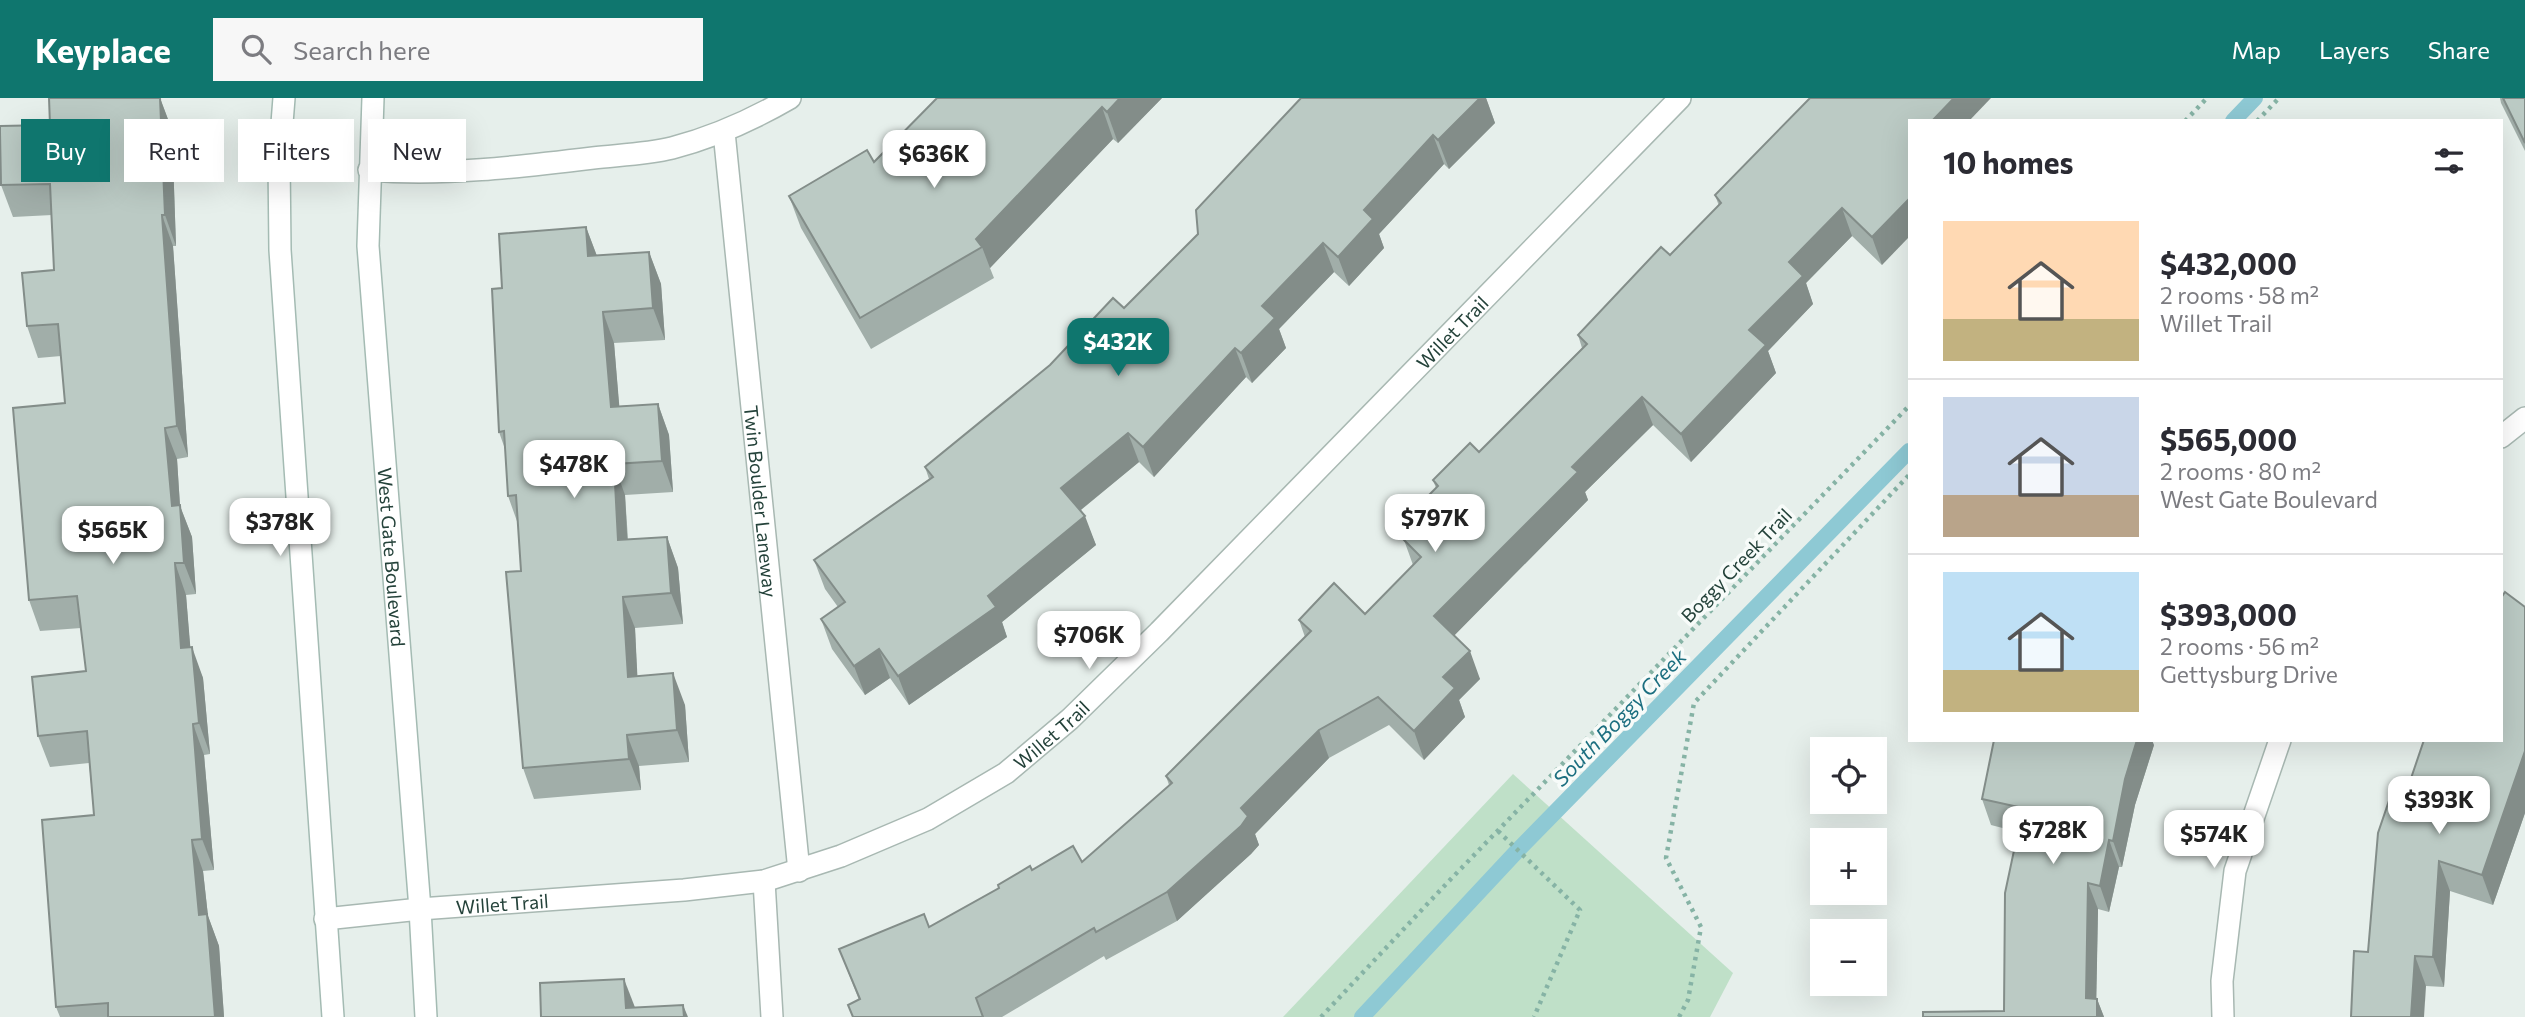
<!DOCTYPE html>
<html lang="en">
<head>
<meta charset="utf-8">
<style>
	:root { --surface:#fff; --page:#f7f7f7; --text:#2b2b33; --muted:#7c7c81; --line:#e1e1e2; --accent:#0f766e }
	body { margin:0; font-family:Commissioner,sans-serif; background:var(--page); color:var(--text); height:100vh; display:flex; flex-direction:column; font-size:26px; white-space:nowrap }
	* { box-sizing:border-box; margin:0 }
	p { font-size:23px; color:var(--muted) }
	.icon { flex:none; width:38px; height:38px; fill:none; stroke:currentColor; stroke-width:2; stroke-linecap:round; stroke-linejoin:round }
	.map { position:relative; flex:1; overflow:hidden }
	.panel { position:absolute; left:1908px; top:21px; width:595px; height:623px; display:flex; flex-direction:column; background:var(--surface); border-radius:0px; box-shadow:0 7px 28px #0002 }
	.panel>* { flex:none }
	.top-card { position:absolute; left:21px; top:21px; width:665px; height:63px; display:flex; gap:14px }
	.fabs { position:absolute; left:1810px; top:639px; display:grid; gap:14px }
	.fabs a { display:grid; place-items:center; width:77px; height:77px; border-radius:0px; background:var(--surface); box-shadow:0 7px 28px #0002; font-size:35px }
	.price { position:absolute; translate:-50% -60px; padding:0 16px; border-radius:14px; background:#fff; color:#222; font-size:23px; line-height:46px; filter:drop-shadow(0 2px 4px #0008) }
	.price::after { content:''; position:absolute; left:50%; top:42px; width:21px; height:16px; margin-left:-10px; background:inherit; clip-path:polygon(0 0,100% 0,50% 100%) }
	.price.current { background:var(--accent); color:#fff }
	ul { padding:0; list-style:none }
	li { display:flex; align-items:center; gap:21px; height:175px; padding:0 35px }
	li+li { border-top:2px solid var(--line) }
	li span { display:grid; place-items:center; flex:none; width:196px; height:140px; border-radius:0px; color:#555 }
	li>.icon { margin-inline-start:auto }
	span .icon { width:84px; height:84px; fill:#fffc; stroke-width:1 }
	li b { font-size:30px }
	h2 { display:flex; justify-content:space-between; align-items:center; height:84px; padding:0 35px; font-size:30px }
	.pill { padding:0 24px; border-radius:0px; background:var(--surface); box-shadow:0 7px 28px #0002; font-size:24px; line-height:63px }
	.pill.current { background:var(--accent); color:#fff }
	header { display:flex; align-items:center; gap:42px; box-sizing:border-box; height:98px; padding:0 35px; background:var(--accent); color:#fff }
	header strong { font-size:33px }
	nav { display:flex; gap:38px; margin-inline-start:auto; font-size:24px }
	.search { width:490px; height:63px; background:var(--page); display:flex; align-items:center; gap:18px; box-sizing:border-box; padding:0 24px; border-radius:0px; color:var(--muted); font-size:26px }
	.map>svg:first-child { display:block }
	.green { fill:#bfe0c8 }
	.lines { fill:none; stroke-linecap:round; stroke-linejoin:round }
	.stream { stroke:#8ec9d4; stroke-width:16 }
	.lane-casing { stroke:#a8b8b2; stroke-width:24 }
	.street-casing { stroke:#a8b8b2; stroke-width:24 }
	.secondary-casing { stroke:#a4bbb3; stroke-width:24 }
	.path { stroke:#86b3a5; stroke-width:4.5; stroke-dasharray:3.5 5; stroke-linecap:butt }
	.lane { stroke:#fff; stroke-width:21 }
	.street { stroke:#fff; stroke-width:21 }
	.secondary { stroke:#fff; stroke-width:21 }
	.wall { fill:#a1aea9 }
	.shaded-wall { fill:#838d89 }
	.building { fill:#bbcac4; stroke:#838d89; stroke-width:2 }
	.labels { text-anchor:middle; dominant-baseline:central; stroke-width:7; stroke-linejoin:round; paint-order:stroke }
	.street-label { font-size:19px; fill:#24423a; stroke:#f7fbf9 }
	.water-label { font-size:21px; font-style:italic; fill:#1c6f80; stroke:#f7fbf9 }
</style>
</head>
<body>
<header>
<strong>Keyplace</strong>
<div class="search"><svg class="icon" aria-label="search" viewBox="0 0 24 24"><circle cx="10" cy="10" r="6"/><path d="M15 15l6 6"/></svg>Search here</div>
<nav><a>Map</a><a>Layers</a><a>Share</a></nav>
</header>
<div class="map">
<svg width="2525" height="919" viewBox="0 0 2525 919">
	<rect width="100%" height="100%" fill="#e6efeb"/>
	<polygon class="green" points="1513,676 1733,875 1710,919 1283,919"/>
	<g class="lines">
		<g class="stream">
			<polyline points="2233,23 2255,0"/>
			<polyline points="1362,919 1518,752 1909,353"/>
		</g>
		<g class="lane-casing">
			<g id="lane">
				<path id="s1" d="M724,34L799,773"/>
				<polyline points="764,783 772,919"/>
			</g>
		</g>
		<g class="street-casing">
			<g id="street">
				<path d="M369,72C443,78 519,69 593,60C619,57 647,56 672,50C714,39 752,22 790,0"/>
				<polyline points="2501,339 2525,320"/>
				<path id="s2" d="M325,821L420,811L684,792L764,783L841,758L928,721L1006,675L1070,621L1159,534L1680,0"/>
				<polyline points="2223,919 2222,883 2235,773 2280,642"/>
			</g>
		</g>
		<g class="secondary-casing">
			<g id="secondary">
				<polyline points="284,0 279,63 280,152 333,919"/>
				<path id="s3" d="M373,0L368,148L420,811L426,919"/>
			</g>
		</g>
		<g class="path">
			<polyline points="2185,23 2207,0"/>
			<polyline points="2257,23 2279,0"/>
			<polyline points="1498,733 1580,812 1534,919"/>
			<polyline points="1321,919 1448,784 1909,308"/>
			<polyline points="1679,919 1688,902 1701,829 1666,760 1694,605 1909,377"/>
		</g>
		<use href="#lane" class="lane"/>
		<use href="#street" class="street"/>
		<use href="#secondary" class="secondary"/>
	</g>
	<g class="wall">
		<polygon points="160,0 172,32 176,148 173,148 188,359 177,361 180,408 192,439 196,496 186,497 190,549 203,580 210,656 204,657 214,772 203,773 208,818 219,848 224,919 60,919 56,909 94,717 89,665 50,669 38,638 86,573 81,530 40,533 29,502 65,305 61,258 38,260 27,228 54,172 52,117 13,119 1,87 50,27"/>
		<polygon points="937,0 1162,0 1118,45 1113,41 990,170 994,180 871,251 801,130 789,98 874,64"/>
		<polygon points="1301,0 1486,0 1495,25 1449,71 1444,66 1379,136 1384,150 1349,188 1334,174 1279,231 1286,250 1252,285 1246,279 1154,379 1139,364 1081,412 1096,447 1002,524 1007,539 909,607 890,580 865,597 832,551 821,521 838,509 825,491 814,462 929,381 925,369 1124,210 1198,136"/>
		<polygon points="2500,0 2525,0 2525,53 2501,5"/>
		<polygon points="1909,23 1882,167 1852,138 1806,185 1813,206 1768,253 1776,275 1691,364 1653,327 1585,394 1588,402 1454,537 1480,581 1459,602 1465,619 1424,662 1389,627 1329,660 1255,736 1259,747 1251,756 1177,823 1106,862 1104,858 1002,919 852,919 859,902 839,851 929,829 1032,772 1082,764 1169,687 1166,678 1305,539 1299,522 1365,516 1413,467 1404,442 1435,411 1430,396 1436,390 1433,382 1479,354 1582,250 1578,237 1670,157 1719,108 1715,97"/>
		<polygon points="586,129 597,158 649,154 661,186 665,242 614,245 619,308 658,306 669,337 673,394 625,397 628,441 667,439 678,470 683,526 635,530 637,578 685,607 689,664 639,668 641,692 534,701 523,670 521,473 518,426 508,398 505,351 499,334 502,190"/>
		<polygon points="2525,509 2525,715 2493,807 2450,793 2444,889 2426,888 2368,854 2406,695"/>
		<polygon points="2154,647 2135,707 2122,769 2119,769 2109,814 2098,811 2096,901 2097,901 2104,919 1923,919 2004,913 2018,734 1991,727 1982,701"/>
	</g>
	<g class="shaded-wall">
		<polygon points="160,0 172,32 176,148 165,117"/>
		<polygon points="1120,0 1162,0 1118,45 1107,14"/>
		<polygon points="1475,0 1486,0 1495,25 1449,71 1438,42"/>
		<polygon points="1954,0 1991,0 1969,23 1932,23"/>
		<polygon points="1102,9 1113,41 990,170 982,149 976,141"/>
		<polygon points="1433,37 1444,66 1379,136 1384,150 1349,188 1338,159 1364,112"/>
		<polygon points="1909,101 1909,139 1882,167 1872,139"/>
		<polygon points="1842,110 1852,138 1806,185 1813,206 1768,253 1776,275 1691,364 1681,336 1749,232 1789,164"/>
		<polygon points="162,117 173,148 188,359 177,328"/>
		<polygon points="586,129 598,161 588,158"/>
		<polygon points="1323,145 1334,174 1279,231 1286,250 1252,285 1241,255 1262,208"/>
		<polygon points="649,154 661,186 665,242 653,210"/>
		<polygon points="603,214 614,245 622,340 611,309"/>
		<polygon points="1235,250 1246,279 1154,379 1143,349"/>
		<polygon points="1642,299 1653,327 1585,394 1588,402 1445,547 1434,518 1572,369"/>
		<polygon points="658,306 669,337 673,394 662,363"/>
		<polygon points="165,330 177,361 180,408 192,439 196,496 184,465 172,408"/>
		<polygon points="1128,335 1139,364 1072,419 1061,390"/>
		<polygon points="614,366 625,397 629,473 618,442"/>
		<polygon points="1085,418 1096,447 1002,524 1007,539 909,607 898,578 988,498"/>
		<polygon points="667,439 678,470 683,526 671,495"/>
		<polygon points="175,465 186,497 193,581 181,550"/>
		<polygon points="623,499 635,530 639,610 628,579"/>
		<polygon points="192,549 203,580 210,656 199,625"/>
		<polygon points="879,551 890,580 865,597 854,568"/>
		<polygon points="1470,553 1480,581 1459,602 1465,619 1424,662 1414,633 1443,579"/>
		<polygon points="673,575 685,607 689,664 677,632"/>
		<polygon points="193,626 204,657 214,772 202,741"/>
		<polygon points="1319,632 1329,660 1255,736 1259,747 1251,756 1177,823 1167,794 1241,710"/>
		<polygon points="627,637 639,668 641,692 629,661"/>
		<polygon points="2137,642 2152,642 2154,647 2135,707 2122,769 2113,743 2125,681"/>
		<polygon points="2525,653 2525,715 2493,807 2482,777"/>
		<polygon points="192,742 203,773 208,818 219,848 224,919 215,919 199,817"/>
		<polygon points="2109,742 2119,769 2109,814 2100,788"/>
		<polygon points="2439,763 2450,793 2444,889 2433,859"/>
		<polygon points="2088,785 2098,811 2096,919 2086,900"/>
		<polygon points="2415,858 2426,888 2424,919 2411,919"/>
		<polygon points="624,881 636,912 626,910"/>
		<polygon points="2097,901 2104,919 2097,919"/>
		<polygon points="683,907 688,919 684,919"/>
	</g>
	<g class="building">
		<polygon points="49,0 160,0 165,117 162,117 177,328 165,330 172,408 180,407 184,465 175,465 181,550 192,549 199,625 193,626 202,741 192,742 199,817 207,816 215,919 108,919 108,905 56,909 42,722 94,717 87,633 38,638 32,579 86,573 77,498 29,502 13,310 65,305 58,226 27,228 22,175 54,172 50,86 1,87 0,34 0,28 50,27"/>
		<polygon points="937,0 1120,0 1107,14 1102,9 976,141 982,149 860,220 789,98 867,52 874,64"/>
		<polygon points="1301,0 1480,0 1438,42 1433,37 1364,112 1373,121 1338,159 1323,145 1262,208 1275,220 1241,255 1235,250 1143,349 1128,335 1061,390 1085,418 988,498 996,509 898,578 879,551 854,568 821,521 845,504 814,462 933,379 925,369 1050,267 1113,200 1124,210 1198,136 1196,112"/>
		<polygon points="1810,0 1954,0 1932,23 1909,23 1909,101 1872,139 1842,110 1789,164 1803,178 1749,232 1766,247 1681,336 1642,299 1572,369 1578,374 1434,518 1470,553 1443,579 1455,590 1414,633 1378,599 1319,632 1241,710 1248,718 1241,728 1167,794 1096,834 1094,830 976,900 983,919 853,919 848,907 860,901 839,851 924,816 929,829 999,790 998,787 1030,768 1032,772 1073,748 1082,764 1172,685 1166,678 1311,533 1299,522 1334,485 1365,516 1421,459 1404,442 1440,406 1430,396 1438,388 1433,382 1470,345 1479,354 1587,246 1578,237 1661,149 1670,157 1721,105 1715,97"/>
		<polygon points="2503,0 2525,0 2525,45"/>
		<polygon points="586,129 588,158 649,154 653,210 603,214 611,309 658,306 662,363 614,366 618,442 667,439 671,495 623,499 628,579 673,575 677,632 627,637 629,661 523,670 506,474 521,473 516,397 508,398 504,333 499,334 492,191 502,190 499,136"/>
		<polygon points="2505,494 2525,509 2525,653 2482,777 2439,763 2433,859 2415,858 2411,919 2351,919 2354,853 2368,854 2378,735 2393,691 2406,695 2424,642 2501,642 2501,500"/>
		<polygon points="1994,642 2137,642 2125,681 2113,743 2109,742 2100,788 2088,785 2086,900 2097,901 2097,919 1923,919 1923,914 2004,913 2005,795 2023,710 1982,701"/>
		<polygon points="624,881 626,910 683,907 684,919 541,919 540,885"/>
	</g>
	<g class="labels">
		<g class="street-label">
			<text stroke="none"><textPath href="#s2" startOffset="1334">Willet Trail</textPath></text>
			<text stroke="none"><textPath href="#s1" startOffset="371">Twin Boulder Laneway</textPath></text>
			<text stroke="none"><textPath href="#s3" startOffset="460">West Gate Boulevard</textPath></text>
			<text transform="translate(1736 467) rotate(-46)">Boggy Creek Trail</text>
			<text stroke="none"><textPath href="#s2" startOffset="766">Willet Trail</textPath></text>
			<text stroke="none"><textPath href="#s2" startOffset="178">Willet Trail</textPath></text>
		</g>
		<g class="water-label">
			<text transform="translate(1619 619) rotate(-46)">South Boggy Creek</text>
		</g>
	</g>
</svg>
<div class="fabs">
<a><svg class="icon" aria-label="locate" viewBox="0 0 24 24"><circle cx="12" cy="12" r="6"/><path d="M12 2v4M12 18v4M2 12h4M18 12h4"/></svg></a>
<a>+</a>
<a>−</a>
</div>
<b class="price" style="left:934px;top:92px">$636K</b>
<b class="price current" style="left:1118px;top:280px">$432K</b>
<b class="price" style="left:574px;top:402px">$478K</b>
<b class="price" style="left:1435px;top:456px">$797K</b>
<b class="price" style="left:280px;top:460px">$378K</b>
<b class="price" style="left:113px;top:468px">$565K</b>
<b class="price" style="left:1089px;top:573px">$706K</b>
<b class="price" style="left:2439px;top:738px">$393K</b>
<b class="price" style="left:2053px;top:768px">$728K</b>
<b class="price" style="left:2214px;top:772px">$574K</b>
<div class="top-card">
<a class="pill current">Buy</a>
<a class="pill">Rent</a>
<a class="pill">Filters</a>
<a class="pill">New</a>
</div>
<section class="panel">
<h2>10 homes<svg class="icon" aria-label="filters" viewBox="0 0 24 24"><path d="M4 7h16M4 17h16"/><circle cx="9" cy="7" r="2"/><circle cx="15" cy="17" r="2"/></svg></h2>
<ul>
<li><span style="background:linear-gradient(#ffd9b3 70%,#c2b280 0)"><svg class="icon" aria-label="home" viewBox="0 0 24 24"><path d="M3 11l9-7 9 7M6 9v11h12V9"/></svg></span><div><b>$432,000</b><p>2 rooms · 58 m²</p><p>Willet Trail</p></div></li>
<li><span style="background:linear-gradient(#c9d6e8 70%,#b9a48a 0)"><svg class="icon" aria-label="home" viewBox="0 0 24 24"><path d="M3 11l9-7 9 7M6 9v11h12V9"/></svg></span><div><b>$565,000</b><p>2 rooms · 80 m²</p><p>West Gate Boulevard</p></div></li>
<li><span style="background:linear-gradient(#bfe0f5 70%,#c2b280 0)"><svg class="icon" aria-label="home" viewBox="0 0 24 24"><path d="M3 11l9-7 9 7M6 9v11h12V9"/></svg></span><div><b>$393,000</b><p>2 rooms · 56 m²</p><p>Gettysburg Drive</p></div></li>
</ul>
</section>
</div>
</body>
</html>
